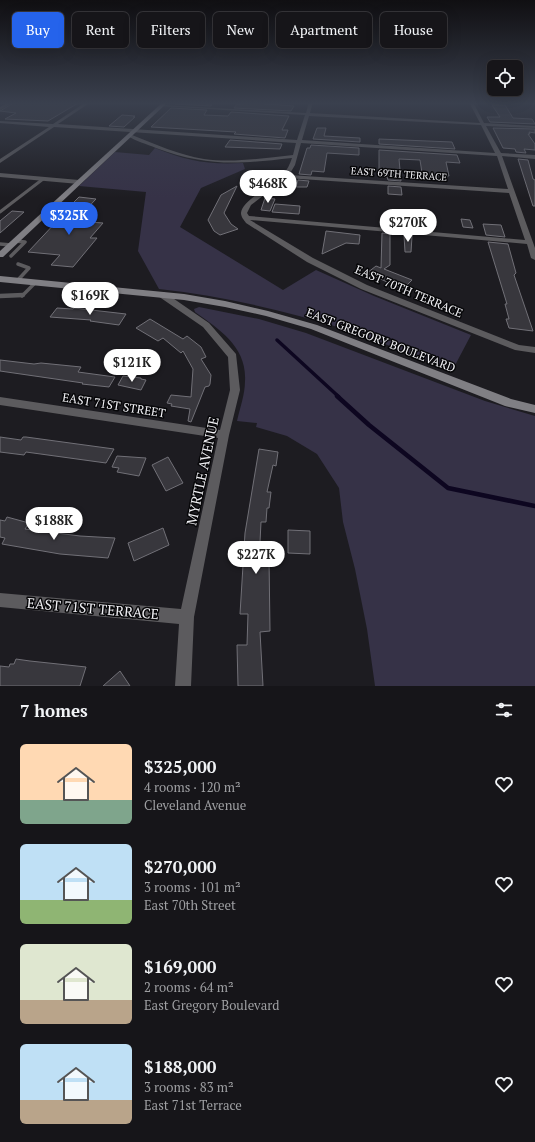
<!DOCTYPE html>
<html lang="en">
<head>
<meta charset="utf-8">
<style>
	:root { --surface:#161519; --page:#232226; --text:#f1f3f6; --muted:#9e9fa2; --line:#353438; --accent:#2563eb }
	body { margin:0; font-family:"PT Serif",serif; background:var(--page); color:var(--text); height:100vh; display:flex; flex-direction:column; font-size:15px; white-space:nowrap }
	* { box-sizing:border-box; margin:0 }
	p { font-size:13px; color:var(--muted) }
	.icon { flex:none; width:22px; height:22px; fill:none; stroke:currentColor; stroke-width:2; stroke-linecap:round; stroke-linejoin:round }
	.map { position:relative; height:686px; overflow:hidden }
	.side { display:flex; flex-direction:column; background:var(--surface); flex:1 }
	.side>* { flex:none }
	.banner { position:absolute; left:12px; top:12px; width:511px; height:36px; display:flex; gap:8px }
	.controls { position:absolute; left:487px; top:60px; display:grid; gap:8px }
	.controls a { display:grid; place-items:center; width:36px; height:36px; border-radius:6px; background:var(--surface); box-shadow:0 4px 16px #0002,0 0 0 1px var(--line); font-size:20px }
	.price { position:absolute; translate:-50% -34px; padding:0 9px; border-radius:14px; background:#fff; color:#222; font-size:13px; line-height:26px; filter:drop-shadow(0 1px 2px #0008) }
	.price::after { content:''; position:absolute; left:50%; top:24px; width:12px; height:9px; margin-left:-6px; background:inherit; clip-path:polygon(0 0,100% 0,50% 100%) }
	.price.on { background:var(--accent); color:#fff }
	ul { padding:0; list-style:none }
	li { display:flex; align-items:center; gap:12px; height:100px; padding:0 20px }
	li span { display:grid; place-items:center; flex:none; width:112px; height:80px; border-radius:6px; color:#555 }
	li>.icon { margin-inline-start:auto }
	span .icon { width:48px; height:48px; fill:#fffc; stroke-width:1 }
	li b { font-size:17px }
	h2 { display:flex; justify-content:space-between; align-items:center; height:48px; padding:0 20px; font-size:17px }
	.chip { padding:0 14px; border-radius:6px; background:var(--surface); box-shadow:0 4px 16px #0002,0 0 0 1px var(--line); font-size:14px; line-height:36px }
	.chip.on { background:var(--accent); color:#fff }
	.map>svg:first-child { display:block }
	.green { fill:#363247 }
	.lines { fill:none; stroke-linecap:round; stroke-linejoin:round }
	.stream-far1 { stroke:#0d0620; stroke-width:3.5 }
	.stream { stroke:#0d0620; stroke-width:4.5 }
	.building { fill:#38373d; stroke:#717077 }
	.lane-far2 { stroke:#5c5b5e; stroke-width:3 }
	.lane-far1 { stroke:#5c5b5e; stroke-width:3.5 }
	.lane { stroke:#5c5b5e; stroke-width:4.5 }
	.street { fill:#5c5b5e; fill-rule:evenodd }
	.secondary { fill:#807f84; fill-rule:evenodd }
	.labels { text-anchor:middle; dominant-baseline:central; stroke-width:3; stroke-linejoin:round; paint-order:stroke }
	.far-street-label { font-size:10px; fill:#f0f0f4; stroke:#070709 }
	.street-label { font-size:12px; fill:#f0f0f4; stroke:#070709 }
	.near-street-label { font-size:14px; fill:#f0f0f4; stroke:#070709 }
</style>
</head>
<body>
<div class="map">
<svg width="535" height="686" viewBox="0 0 535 686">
	<rect width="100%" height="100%" fill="#1d1c21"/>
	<g class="green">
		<path d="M155,148C187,161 208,165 243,163L245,169L201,188L180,227L283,290L316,270L374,296L471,335L452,371C416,357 380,341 344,329C283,310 222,296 159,289L138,251L146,192L79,186L115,152L149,155Z"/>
		<path d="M199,307L259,319L306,333L485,401L535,416V686H375L367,629L355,569L343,522L339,488L317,454L287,436L256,427L257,423L237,421C240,408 245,394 245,381C247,347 220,330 195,312L194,309Z"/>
	</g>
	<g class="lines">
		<polyline class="stream-far1" points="277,340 339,397"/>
		<polyline class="stream" points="337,396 369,425 448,488 535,506"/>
	</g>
	<g class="building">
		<polygon points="15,102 80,102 48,121 5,119 16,113 0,111"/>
		<polygon points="177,102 212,104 211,106 175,104"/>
		<polygon points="256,103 267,104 294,106 291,111 234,108 237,104"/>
		<polygon points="492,105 505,105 513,118 532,119 535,124 490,122 487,117 500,117"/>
		<polygon points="171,108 207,110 204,115 228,116 231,112 289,116 282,130 288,130 285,138 234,134 236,132 151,127"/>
		<polygon points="122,115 135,116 133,117 135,117 124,127 109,126"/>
		<polygon points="317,128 326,128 324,136 360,138 360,142 313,139"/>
		<polygon points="493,128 535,129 535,133 529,132 530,134 528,134 535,144 535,150 524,149 526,153 516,152 515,149 503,148"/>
		<polygon points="379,139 452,142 455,149 379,144"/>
		<polygon points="230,140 282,144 280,149 225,147"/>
		<polygon points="311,145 359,148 359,155 327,153 324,172 312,171 311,175 299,174 307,148 310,148"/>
		<polygon points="379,150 457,155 460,163 446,162 449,176 431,175 432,179 423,179 420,160 399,159 401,181 388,180 387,177 379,176"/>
		<polygon points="518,159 528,160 533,179 535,180 535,206 533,206"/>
		<polygon points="298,180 309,181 307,187 296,187"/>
		<polygon points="237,186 224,213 231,224 238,229 220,235 214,231 208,220 221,195"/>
		<polygon points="388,186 401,187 402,195 388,194"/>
		<polygon points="79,197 96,199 75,221 103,223 90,238 97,238 73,267 51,265 60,255 28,252 58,220 56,220"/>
		<polygon points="265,198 275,199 270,211 261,210"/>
		<polygon points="275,204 300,206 299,214 272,212"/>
		<polygon points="12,211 24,212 0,233 0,221"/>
		<polygon points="403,217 414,218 413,229 404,228"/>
		<polygon points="461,219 470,220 473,228 463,227"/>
		<polygon points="483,224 501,225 505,237 486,235"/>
		<polygon points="326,231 360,235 359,244 346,243 322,254"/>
		<polygon points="382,233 390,234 390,265 384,269 412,280 403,289 367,273 376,266 381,268"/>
		<polygon points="404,235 412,236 411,252 405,252"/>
		<polygon points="488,242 508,244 516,273 514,275 533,331 509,328 506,319 509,319 505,304 507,304"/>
		<polygon points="57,308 73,309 74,308 126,314 119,325 90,321 91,320 50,317"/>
		<polygon points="150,319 183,339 187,336 201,347 206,357 201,359 211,375 210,384 209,386 205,387 191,422 188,421 190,409 171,406 172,404 167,403 171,395 191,397 193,369 183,351 181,353 163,338 158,341 136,328"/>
		<polygon points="0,360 34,364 41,363 81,367 78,372 115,377 109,387 82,384 83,383 0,371"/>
		<polygon points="123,376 141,378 141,379 146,380 141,390 118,385"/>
		<polygon points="0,437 21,440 23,437 26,437 114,449 106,463 26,452 24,455 0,452"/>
		<polygon points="259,449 278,452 276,466 273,465 267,492 271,492 269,508 267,508 266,522 261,522 260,542 263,542 263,546 273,547 273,560 269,559 270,631 260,632 263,686 238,686 237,645 247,645 248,614 240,614 245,533"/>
		<polygon points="117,456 146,458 139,476 117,472 119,468 112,467"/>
		<polygon points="168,457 183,483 166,491 152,465"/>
		<polygon points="7,517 29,523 25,529 80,536 115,538 108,558 60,554 2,544 5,538 0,537 0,520 5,521"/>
		<polygon points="163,528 169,545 134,561 128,543"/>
		<polygon points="288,530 310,531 310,554 288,553"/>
		<polygon points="16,659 30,661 86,667 80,686 0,686 0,666 9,667 10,664 14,664"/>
		<polygon points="120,671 130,686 103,686"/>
	</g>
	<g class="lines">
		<polyline class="lane-far2" points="0,212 43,179"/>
		<g class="lane-far1">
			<polyline points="0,244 11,245"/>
			<polyline points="11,256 25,242 15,241"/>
			<polyline points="17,281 29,268 18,264"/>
			<polyline points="22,296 36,282"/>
		</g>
		<polyline class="lane" points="0,296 23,295"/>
		<g class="street">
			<polygon points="9,102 14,102 0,110 0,107"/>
			<path d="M86,102H91L58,124L297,140L305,115L160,106L162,105L306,113L309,102H313L310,113L480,123L469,102H473L484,123L535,126V128L486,126L501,153L535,155V159L502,156L535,248V260L531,258L527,244L250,220L313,258L367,285L519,345L535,347V353L515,350L361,289L307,262L246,223C244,220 241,217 241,213C242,200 274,185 283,175C287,170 290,164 292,158C238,164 208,167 156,148C147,144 135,141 128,136L132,135C155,144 179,155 204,159C234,163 263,158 293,155L296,143L54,127L0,163V159L49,127L0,123V121L53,124ZM309,116L481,125L495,153L302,140ZM301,143L497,156L508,189L289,175L295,165ZM286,178L509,193L525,240L249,216L247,213L251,205Z"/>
			<polygon points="528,102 535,102 535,103"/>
			<polygon points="0,173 79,180 82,182 79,184 0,177"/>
			<polygon points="158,292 164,292 209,323 236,354 240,390 229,435 194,617 191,686 175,686 179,624 0,607 0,593 181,609 218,438 0,405 0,397 220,430 230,390 228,357 203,327 158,296 157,294"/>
		</g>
		<g class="secondary">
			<polygon points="163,102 168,102 3,257 0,257 0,251"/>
			<polygon points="0,276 184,294 225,301 268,311 317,325 511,399 535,405 535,413 505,406 311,329 266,316 225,307 184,300 0,282"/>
		</g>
	</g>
	<linearGradient id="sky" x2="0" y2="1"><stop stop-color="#100f12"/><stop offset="0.52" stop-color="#3a404e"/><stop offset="1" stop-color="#3a404e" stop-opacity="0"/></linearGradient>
	<rect width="535" height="198" fill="url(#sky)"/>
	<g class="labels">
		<g class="far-street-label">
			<text transform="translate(399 174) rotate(4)">EAST 69TH TERRACE</text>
		</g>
		<g class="street-label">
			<text transform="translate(409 291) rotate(23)">EAST 70TH TERRACE</text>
			<text transform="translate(381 340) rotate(21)">EAST GREGORY BOULEVARD</text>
			<text transform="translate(114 405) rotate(9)">EAST 71ST STREET</text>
		</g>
		<g class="near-street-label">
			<text transform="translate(202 471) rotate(-78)">MYRTLE AVENUE</text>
			<text transform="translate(93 608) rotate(5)">EAST 71ST TERRACE</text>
		</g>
	</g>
</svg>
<div class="controls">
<a><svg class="icon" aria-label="locate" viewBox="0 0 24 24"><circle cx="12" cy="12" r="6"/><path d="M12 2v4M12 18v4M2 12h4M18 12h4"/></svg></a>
</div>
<b class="price" style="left:268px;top:204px">$468K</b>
<b class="price on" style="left:69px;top:236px">$325K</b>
<b class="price" style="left:408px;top:243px">$270K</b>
<b class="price" style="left:90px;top:316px">$169K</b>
<b class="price" style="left:132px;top:383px">$121K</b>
<b class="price" style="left:54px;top:541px">$188K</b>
<b class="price" style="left:256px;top:575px">$227K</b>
<div class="banner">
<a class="chip on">Buy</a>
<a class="chip">Rent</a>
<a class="chip">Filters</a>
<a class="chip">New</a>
<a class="chip">Apartment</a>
<a class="chip">House</a>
</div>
</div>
<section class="side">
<h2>7 homes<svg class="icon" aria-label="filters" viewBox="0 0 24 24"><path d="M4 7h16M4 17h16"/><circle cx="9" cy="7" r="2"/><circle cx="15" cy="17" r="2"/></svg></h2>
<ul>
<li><span style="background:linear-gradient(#ffd9b3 70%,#7fa58c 0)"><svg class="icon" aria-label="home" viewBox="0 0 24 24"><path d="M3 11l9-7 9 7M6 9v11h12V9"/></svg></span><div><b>$325,000</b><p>4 rooms · 120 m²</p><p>Cleveland Avenue</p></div><svg class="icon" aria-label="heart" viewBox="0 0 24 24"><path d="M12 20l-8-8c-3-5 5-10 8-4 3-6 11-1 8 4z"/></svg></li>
<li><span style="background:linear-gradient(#bfe0f5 70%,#8fb573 0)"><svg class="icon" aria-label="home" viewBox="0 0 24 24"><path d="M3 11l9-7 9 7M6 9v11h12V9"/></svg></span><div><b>$270,000</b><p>3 rooms · 101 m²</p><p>East 70th Street</p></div><svg class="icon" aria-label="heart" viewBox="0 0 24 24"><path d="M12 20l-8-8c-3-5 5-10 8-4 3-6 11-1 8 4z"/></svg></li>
<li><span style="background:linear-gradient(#dfe7d0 70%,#b9a48a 0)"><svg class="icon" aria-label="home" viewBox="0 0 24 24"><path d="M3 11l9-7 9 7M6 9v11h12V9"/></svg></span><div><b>$169,000</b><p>2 rooms · 64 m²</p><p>East Gregory Boulevard</p></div><svg class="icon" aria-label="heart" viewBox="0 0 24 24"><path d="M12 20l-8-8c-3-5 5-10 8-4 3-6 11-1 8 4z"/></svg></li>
<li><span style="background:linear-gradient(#bfe0f5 70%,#b9a48a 0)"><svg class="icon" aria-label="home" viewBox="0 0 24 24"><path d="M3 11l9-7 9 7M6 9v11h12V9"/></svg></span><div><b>$188,000</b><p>3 rooms · 83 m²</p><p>East 71st Terrace</p></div><svg class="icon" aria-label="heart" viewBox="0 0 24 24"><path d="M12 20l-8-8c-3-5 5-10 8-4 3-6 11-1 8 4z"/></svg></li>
</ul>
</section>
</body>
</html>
